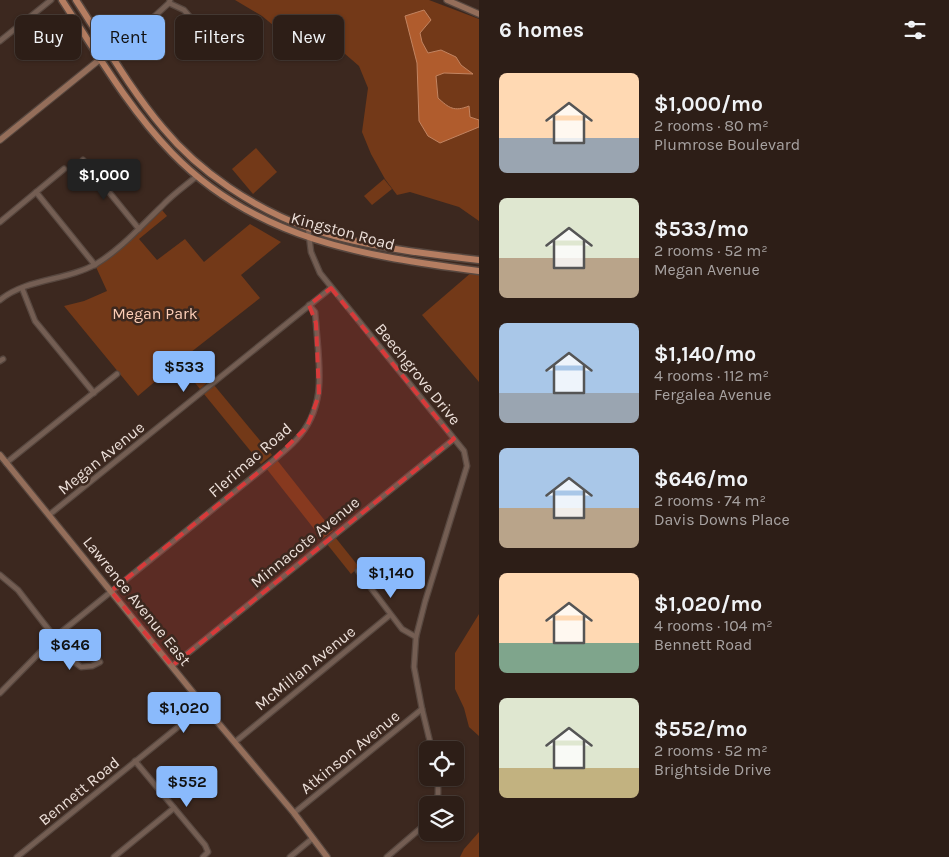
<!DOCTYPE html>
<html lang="en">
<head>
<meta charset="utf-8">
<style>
	:root { --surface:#2d1e17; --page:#392b24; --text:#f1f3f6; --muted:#a7a2a1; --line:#483c36; --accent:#8abafc }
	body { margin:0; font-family:Karla,sans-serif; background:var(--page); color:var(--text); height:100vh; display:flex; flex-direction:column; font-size:19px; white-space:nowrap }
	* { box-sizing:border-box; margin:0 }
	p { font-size:16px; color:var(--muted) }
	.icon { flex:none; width:28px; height:28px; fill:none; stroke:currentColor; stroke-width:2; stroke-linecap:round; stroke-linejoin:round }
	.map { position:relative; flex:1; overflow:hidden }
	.drawer { display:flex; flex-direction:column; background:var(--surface); width:470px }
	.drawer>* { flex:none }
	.hud { position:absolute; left:15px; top:15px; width:389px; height:45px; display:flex; gap:10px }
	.fabs { position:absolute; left:419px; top:741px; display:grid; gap:10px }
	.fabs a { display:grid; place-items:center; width:45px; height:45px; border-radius:8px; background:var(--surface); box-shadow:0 1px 4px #0004,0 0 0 1px var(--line); font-size:25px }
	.price { position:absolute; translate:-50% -42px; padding:0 11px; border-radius:5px; background:var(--accent); color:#111; font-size:16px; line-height:32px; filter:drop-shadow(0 1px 2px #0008) }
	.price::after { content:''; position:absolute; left:50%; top:30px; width:15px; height:11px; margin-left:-8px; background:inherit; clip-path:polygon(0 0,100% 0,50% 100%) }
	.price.on { background:#222; color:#fff }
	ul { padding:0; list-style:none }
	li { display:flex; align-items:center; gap:15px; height:125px; padding:0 20px }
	li span { display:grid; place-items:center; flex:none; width:140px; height:100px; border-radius:8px; color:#555 }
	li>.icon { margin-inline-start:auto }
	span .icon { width:60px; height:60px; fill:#fffc; stroke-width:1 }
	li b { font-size:21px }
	h2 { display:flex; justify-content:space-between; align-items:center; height:60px; padding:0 20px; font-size:21px }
	.tag { padding:0 18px; border-radius:8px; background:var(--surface); box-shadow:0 1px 4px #0004,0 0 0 1px var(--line); font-size:18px; line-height:45px }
	.tag.on { background:var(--accent); color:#111 }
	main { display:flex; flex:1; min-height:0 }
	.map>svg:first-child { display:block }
	.green { fill:#733918 }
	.water { fill:#b05c2d; stroke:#c28461 }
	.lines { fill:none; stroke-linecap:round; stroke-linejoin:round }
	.street-casing { stroke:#57473f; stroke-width:7 }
	.secondary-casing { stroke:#57473f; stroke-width:8 }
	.primary-casing { stroke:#57473f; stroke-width:9 }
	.street { stroke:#745e53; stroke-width:4.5 }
	.secondary { stroke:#946e5a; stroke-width:5.5 }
	.primary { stroke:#b47d61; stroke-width:6 }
	.marked { fill:#d83a3a; fill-opacity:0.2; stroke:#d83a3a; stroke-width:4; stroke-dasharray:10 6; stroke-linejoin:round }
	.labels { text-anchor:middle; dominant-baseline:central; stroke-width:5; stroke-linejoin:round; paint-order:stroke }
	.street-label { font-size:16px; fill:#ede0da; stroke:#3c281f }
	.park-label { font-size:16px; fill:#fdceb7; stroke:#3c281f }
</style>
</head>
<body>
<main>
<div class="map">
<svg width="479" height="857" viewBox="0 0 479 857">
	<rect width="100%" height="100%" fill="#3c281f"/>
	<g class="green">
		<polygon points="235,0 429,0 479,19 479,221 459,207 410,192 397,195 385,179 371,154 362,132 368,88 359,66 344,53 337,49 290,39 262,16"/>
		<polygon points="256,148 277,172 253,194 232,169"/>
		<polygon points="384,179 392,189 372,205 364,196"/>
		<polygon points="162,210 167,216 139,239 157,260 185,239 204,262 250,224 281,242 241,275 260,298 186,356 208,382 200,389 178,362 138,396 64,306 84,301 107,291 96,267 136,236"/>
		<polygon points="479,266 479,382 422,315"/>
		<polygon points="214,385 272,455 261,464 204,394"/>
		<polygon points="277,460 333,531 322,539 266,468"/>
		<polygon points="335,537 359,567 351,574 327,544"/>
		<polygon points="479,614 479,736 469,727 464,708 455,689 455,653"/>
		<polygon points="479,832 479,857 460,857 464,849"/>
	</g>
	<path class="water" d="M424,10L431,20L420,33L422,42L428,53L441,50L456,57L461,65L473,74L444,73L436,76L438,98C449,108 454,112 469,106L470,117L479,120V127L440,143L428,136L419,121L417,63L405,16Z"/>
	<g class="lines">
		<g class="street-casing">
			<g id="street">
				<polyline points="169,3 184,10 220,52 229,54 238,47"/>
				<polyline points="0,41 51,0"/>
				<polyline points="109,52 145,25 169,3 170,0"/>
				<polyline points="83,160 139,229"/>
				<polyline points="36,192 95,265"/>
				<polyline points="0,222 64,169"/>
				<polyline points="308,228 311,252 320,273 464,451 467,466 425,602 416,637 414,667 422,709 432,750"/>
				<polyline points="22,288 35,321 94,393"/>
				<path d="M0,300C27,278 66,281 96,264C121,249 141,226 162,206C172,195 185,186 197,176"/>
				<polyline points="0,361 3,359"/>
				<polyline points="6,463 117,374"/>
				<polyline points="49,515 331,288"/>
				<polyline points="358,571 402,629 416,637"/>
				<polyline points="0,575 18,590 73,661 81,667 92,666 100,662"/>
				<polyline points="172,666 454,439"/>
				<path d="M0,693L55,637L270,463C278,456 288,449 296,440C328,406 319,366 316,323L315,312L309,305"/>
				<polyline points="235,742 390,615"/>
				<polyline points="135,761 205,845 208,852 203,857"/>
				<polyline points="435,805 438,794 438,778"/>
				<polyline points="294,813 422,709"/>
				<polyline points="17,857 204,706"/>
				<polyline points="114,857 174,808"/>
				<polyline points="290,857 313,838"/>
				<polyline points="387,857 428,822"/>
			</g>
		</g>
		<g class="secondary-casing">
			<g id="secondary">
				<polyline points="447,0 479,14"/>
				<polyline points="0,140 109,52"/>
				<polyline points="0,455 204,706 294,813 327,857"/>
			</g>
		</g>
		<g class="primary-casing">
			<g id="primary">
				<path d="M62,0C96,52 129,109 172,153C256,240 365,256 479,271"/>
				<path d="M76,0C104,43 130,89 163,128C200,173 254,208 308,228C359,246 426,254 479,260"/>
			</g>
		</g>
		<use href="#street" class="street"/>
		<use href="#secondary" class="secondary"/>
		<use href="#primary" class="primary"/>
	</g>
	<path class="marked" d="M331,288L454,439L172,666L111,591L270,463L307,427L319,395L316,323L309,305Z"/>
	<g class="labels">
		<g class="street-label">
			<text transform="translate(343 231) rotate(15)">Kingston Road</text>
			<text transform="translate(418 374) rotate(51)">Beechgrove Drive</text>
			<text transform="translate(101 458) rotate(-39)">Megan Avenue</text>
			<text transform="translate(250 460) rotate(-41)">Flerimac Road</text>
			<text transform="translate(305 542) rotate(-39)">Minnacote Avenue</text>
			<text transform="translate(137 601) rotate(51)">Lawrence Avenue East</text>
			<text transform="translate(305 668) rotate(-39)">McMillan Avenue</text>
			<text transform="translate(350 752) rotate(-39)">Atkinson Avenue</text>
			<text transform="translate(79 791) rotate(-39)">Bennett Road</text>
		</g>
		<g class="park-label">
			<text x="155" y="313">Megan Park</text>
		</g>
	</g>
</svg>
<div class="fabs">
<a><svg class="icon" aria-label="locate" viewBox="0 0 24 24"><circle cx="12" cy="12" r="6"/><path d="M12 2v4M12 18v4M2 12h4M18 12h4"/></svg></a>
<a><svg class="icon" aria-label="layers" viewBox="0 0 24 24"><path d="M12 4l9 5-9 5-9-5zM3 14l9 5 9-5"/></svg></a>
</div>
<b class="price on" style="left:104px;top:201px">$1,000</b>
<b class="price" style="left:184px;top:393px">$533</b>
<b class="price" style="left:391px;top:599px">$1,140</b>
<b class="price" style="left:70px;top:671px">$646</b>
<b class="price" style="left:184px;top:734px">$1,020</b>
<b class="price" style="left:187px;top:808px">$552</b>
<div class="hud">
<a class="tag">Buy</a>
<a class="tag on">Rent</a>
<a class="tag">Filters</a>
<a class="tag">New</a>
</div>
</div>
<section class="drawer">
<h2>6 homes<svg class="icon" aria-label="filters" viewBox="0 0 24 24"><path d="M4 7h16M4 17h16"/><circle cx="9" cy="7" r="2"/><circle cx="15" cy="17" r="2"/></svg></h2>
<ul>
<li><span style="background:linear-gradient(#ffd9b3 65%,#9aa5b1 0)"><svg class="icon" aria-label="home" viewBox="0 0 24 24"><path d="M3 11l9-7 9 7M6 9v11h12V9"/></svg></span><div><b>$1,000/mo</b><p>2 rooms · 80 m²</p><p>Plumrose Boulevard</p></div></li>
<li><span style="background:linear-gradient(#dfe7d0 60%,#b9a48a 0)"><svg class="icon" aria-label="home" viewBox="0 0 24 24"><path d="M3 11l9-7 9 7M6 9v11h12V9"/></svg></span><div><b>$533/mo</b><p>2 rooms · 52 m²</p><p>Megan Avenue</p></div></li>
<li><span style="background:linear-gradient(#a9c7e8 70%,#9aa5b1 0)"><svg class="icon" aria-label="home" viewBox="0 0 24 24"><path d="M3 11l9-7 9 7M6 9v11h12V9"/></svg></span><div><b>$1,140/mo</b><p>4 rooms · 112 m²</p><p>Fergalea Avenue</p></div></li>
<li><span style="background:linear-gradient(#a9c7e8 60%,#b9a48a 0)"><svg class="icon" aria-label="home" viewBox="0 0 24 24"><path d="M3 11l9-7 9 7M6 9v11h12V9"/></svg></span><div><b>$646/mo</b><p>2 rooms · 74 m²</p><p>Davis Downs Place</p></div></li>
<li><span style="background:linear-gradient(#ffd9b3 70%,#7fa58c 0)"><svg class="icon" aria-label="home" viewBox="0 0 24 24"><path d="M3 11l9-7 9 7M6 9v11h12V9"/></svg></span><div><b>$1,020/mo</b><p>4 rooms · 104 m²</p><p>Bennett Road</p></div></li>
<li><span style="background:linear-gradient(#dfe7d0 70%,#c2b280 0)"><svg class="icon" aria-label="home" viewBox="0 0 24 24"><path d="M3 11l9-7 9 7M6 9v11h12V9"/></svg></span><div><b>$552/mo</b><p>2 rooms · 52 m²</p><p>Brightside Drive</p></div></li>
</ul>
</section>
</main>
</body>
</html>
